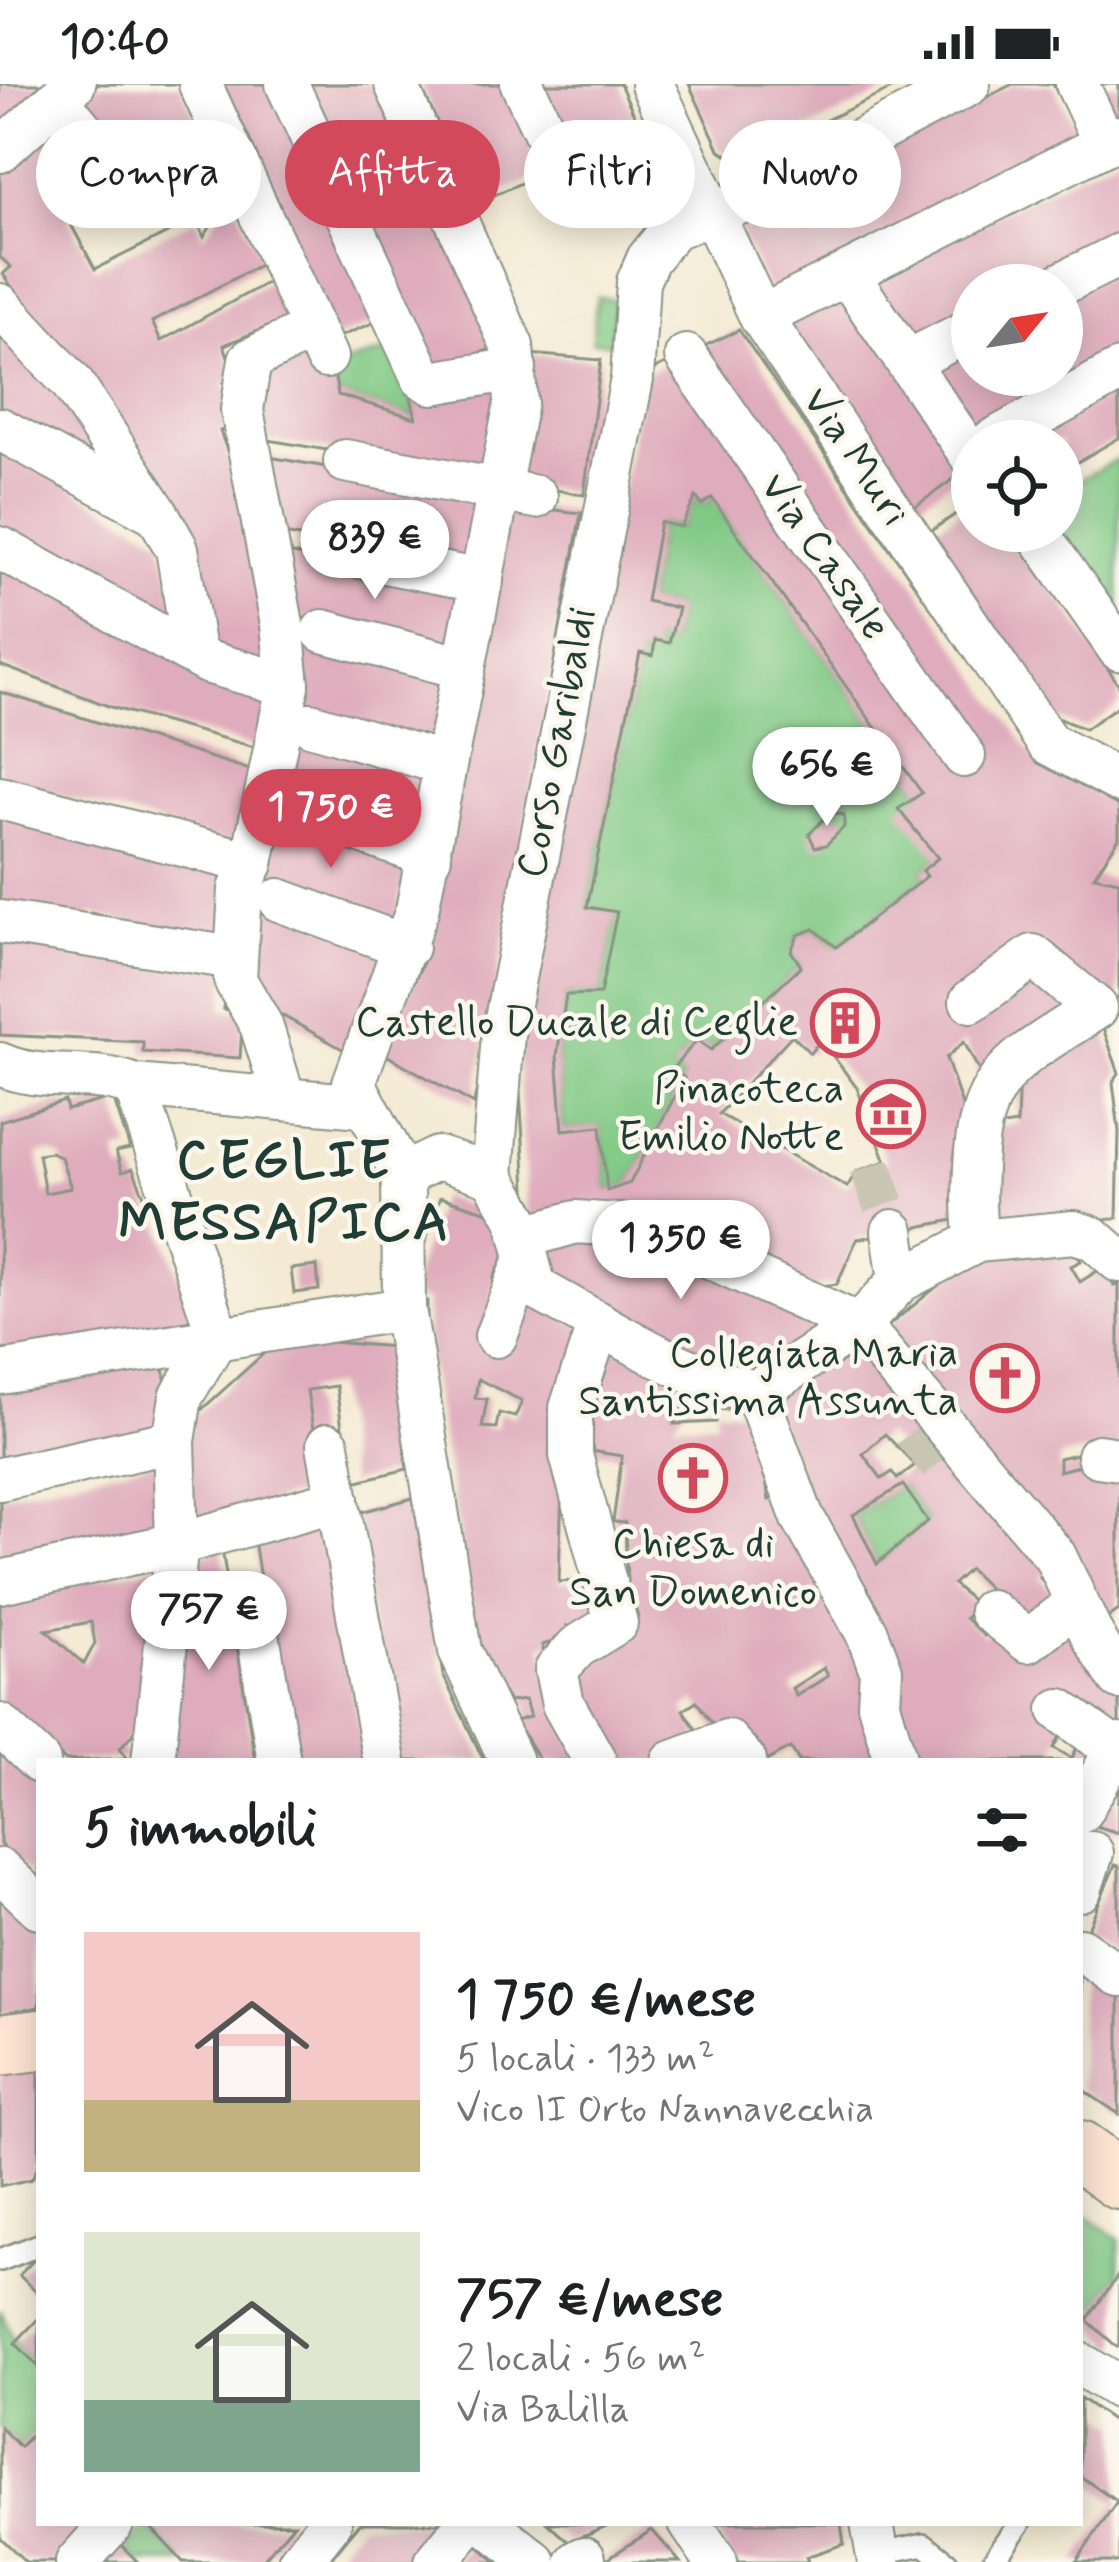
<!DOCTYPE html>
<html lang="it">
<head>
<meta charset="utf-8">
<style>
	:root { --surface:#fff; --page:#f2f2f2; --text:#202124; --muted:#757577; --accent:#d1495b }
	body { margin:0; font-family:Mynerve,sans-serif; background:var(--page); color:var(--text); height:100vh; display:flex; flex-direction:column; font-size:45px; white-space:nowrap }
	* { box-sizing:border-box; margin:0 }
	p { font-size:39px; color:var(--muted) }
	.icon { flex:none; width:66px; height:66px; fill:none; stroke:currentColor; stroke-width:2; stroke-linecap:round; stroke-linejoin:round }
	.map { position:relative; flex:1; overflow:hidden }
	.side { position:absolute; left:36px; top:1674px; width:1047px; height:768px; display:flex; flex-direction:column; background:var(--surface); border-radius:0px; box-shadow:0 6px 30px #0003 }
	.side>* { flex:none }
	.hud { position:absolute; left:36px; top:36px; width:1047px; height:108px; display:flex; gap:24px }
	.needle { width:78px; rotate:60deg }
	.controls { position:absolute; left:951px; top:180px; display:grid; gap:24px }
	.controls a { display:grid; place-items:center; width:132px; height:132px; border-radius:50%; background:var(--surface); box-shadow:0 6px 30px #0003; font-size:60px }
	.price { position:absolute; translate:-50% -102px; padding:0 27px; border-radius:42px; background:#fff; color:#222; font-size:39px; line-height:78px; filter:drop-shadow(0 3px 6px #0008) }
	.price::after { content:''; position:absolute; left:50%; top:72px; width:36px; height:27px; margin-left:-18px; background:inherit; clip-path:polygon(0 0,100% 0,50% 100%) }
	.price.active { background:var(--accent); color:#fff }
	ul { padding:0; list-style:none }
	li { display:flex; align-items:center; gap:36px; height:300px; padding:0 48px }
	li span { display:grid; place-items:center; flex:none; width:336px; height:240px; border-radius:0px; color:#555 }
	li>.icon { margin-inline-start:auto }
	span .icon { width:144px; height:144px; fill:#fffc; stroke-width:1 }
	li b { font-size:51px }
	h2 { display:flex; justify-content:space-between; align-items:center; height:144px; padding:0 48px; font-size:51px }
	.tag { padding:0 42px; border-radius:54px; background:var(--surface); box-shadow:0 6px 30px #0003; font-size:42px; line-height:108px }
	.tag.active { background:var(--accent); color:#fff }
	.status { display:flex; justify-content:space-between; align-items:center; height:84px; padding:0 60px; background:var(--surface); direction:ltr }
	.status svg { height:33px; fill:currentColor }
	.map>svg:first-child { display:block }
	.green { fill:#80c985; stroke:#50835c; stroke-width:3 }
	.building { fill:#dfacbd; fill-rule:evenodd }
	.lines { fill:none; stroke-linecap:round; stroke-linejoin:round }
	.street-tunnel { stroke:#c9c7b3; stroke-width:42; stroke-dasharray:42 21; stroke-linecap:butt }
	.lane-casing { stroke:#8a9484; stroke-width:26 }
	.street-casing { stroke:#8a9484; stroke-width:46 }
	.secondary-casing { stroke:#8a9484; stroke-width:64 }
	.lane { stroke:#fff; stroke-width:21 }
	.street { stroke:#fff; stroke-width:42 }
	.secondary { stroke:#fde4d1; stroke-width:60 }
	.labels { text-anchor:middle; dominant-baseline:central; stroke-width:9; stroke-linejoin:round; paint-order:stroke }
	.street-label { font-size:42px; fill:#1f3d34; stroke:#fbf7ec }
	.poi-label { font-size:42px; fill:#1f3d34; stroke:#fbf7ec; text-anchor:end }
	.district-label { font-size:54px; font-weight:bold; letter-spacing:3px; fill:#1f3d34; stroke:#fbf7ec }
</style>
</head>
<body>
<div class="status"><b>10:40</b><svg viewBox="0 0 49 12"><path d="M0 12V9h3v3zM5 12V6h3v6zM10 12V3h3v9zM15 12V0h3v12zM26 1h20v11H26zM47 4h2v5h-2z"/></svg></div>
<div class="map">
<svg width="1119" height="2478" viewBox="0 0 1119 2478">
	<rect width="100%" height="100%" fill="#fbf7ec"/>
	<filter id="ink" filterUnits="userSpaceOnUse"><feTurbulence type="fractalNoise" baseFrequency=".00833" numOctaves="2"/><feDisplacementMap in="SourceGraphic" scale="24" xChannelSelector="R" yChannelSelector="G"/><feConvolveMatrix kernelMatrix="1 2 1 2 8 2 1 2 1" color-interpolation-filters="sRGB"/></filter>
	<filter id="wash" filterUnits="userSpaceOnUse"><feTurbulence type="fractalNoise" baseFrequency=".004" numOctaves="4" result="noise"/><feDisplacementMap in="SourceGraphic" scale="48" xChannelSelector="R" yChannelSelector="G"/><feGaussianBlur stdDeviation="2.7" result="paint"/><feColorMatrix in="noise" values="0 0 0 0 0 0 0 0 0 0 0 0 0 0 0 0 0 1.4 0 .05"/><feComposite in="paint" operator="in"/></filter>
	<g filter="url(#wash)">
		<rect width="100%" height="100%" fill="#f4ead3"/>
		<g class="green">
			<polygon points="597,213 616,216 610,259 592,257"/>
			<polygon points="397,264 416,334 338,311 333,283"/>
			<polygon points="1119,374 1119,542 1053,447 1062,447 1062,406"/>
			<polygon points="696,413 703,421 712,414 922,709 938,774 923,786 927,792 836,863 814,845 798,851 792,867 801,882 711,966 697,956 673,985 684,994 630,1099 607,1107 601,1043 564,1046 557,972 566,911 600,910 616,829 587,823 640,569 653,571 655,556 669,559 677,524 646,517 660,438 681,443"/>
			<polygon points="903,1401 928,1437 877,1480 853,1431"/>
			<polygon points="1080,2127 1119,2155 1119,2190 1080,2246"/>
			<polygon points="0,2225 15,2259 39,2283 39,2343 20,2363 0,2343"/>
			<polygon points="145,2441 183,2478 138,2478 125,2466"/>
		</g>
		<g id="blocks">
			<g class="building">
				<polygon points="0,0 52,0 0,46"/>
				<polygon points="95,0 180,0 222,96 67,133 95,185 196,135 204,153 231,110 263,179 152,238 161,257 270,197 287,235 224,261 236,295 224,299 240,341 220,347 256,446 282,587 205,570 185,462 3,190 11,183 0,173 0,86 57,32 116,95 134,78 77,17"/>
				<polygon points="214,0 271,0 378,237 329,257"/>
				<polygon points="303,0 386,0 500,262 432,285"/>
				<polygon points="420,0 503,0 543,89 474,120"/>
				<polygon points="540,0 620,0 646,56 580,86"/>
				<polygon points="689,0 902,0 738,78 719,65"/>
				<polygon points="1013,0 1053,0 1081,56 771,211 735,139"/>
				<polygon points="1085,0 1119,0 1119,36 1106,42"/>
				<polygon points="1119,70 1119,153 1021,201 972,201 972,226 906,258 866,196"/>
				<polygon points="1119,186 1119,270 966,349 924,285 972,261 972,291 1062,291 1062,215"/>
				<polygon points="845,204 969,384 909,427 777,240"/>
				<polygon points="0,237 125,395 0,329"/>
				<path d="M739,246L1037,678L1119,722V754L1094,792L1119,797V914L1082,905L1031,880L1072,934L983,994L964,958L946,974L970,1045L959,1135L857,1155L837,1200L806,1204L528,1135L524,1073L517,957L644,290ZM696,413L702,421L712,414L922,709L898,725L938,774L922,787L927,792L836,863L814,845L798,851L791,867L801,882L711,966L697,956L672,985L684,994L630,1099L607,1107L601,1042L563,1046L557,972L566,911L600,910L617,828L587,823L640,569L653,572L655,556L669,559L678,524L646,517L660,438L681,443ZM792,951L810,969L821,956L857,1004L886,1077L857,1087L847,1103L719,1030Z"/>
				<polygon points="299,262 309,285 333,283 338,311 416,334 411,313 505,300 490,394 251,353 264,279"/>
				<polygon points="529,270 601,276 584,411 506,397"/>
				<polygon points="1119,305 1119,354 1062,387 1062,357 1033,357"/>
				<polygon points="0,365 161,455 179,533 165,545 0,443"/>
				<polygon points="269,373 486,411 471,485 273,448"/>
				<polygon points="972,419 972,447 1013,447 1119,601 1119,621 1085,645 1052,632 925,451"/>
				<polygon points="503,420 581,429 474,1020 381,968 424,876"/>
				<polygon points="276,467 467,502 452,575 289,530"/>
				<polygon points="0,476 277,606 261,665 111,623 0,581"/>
				<polygon points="308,552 449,589 432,668 290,622"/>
				<polygon points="0,608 260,689 239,762 0,694"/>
				<polygon points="294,642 429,682 413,757 276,706"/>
				<polygon points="270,725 408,778 392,851 252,794"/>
				<polygon points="831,728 844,731 844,743 826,761 815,763 809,750"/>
				<polygon points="0,732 236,788 220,862 91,829 86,846 0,827"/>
				<polygon points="254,813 389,869 346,967 256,917"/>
				<polygon points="0,853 227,883 223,925 243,928 240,974 143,968 143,958 0,951"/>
				<polygon points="1098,930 1119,989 1113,998 1119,1047 1117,1134 982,1150 982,1045 1017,1040 1019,987"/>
				<path d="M113,1013L130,1065L116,1068L122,1088L133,1085L156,1141L160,1140L195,1235L63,1263L0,1266V1037L65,1017L67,1026ZM51,1068L61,1073L71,1104L45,1109L38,1070Z"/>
				<path d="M440,1113L505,1133L513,1153L494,1194L490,1230L523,1210L587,1246L564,1333L559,1498L596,1495L599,1532L576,1545L567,1542L569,1553L542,1561L558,1629L582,1677H540L515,1637L530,1633L525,1616L509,1618L503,1608L493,1611L482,1582L427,1268V1217L416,1214L412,1199ZM478,1295L522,1317L515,1333L499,1329L496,1344L482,1343L487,1315L475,1314Z"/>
				<polygon points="557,1151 621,1153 832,1238 768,1293 616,1240 538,1180"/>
				<polygon points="1069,1154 1081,1177 1071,1182 1080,1198 1105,1182 1114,1202 1119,1201 1119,1369 1093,1366 1059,1374 1059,1387 1094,1378 1119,1382 1119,1526 1096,1542 878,1250 987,1162"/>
				<polygon points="317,1182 319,1206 294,1209 291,1185"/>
				<path d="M599,1253L697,1303L674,1340L716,1338L715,1325L756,1328L769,1416L787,1409L863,1560L885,1677H799L791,1664L766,1677H752L720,1650L696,1617L683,1626L700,1651L665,1677H606L566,1580L638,1533L627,1500L625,1439L613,1438L622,1372L578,1365ZM824,1584L828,1592L796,1612L792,1604Z"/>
				<polygon points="281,1254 393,1263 407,1385 350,1399 336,1302 307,1306 322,1405 183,1438 188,1338"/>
				<path d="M855,1257L877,1290L883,1285L1054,1480L1040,1494L1066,1522L1034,1548L969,1485L953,1500L978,1522L965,1534L984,1552L996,1540L1025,1567L1045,1545L1050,1549L1073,1535L1119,1602V1650L1108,1658L1078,1615L1069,1625L1050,1611L1040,1624L1067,1640L1054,1664L1072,1674L1084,1650L1107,1667L1080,1717V1677H905L904,1652L885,1609L898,1602L879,1554L797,1404L795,1378L767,1311ZM885,1350L915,1381L897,1395L892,1388L882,1395L863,1370ZM903,1401L928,1437L877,1480L853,1431Z"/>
				<polygon points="162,1274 169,1313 165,1348 0,1382 0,1306"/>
				<polygon points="158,1377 163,1450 0,1485 0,1411"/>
				<polygon points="413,1414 443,1591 484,1677 394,1677 354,1430"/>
				<polygon points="326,1438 364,1677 288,1677 254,1456"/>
				<polygon points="222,1465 255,1677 168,1677 189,1474"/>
				<path d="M160,1482L141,1640L120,1664L128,1674L66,1677L0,1620V1514ZM91,1538L95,1559L84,1580L46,1546Z"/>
				<polygon points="0,1660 39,1695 39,1798 0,1760"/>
				<polygon points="1119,1673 1119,1749 1089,1740"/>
				<polygon points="1115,1781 1119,1782 1119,1870 1084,1854"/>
				<polygon points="0,1808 39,1846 39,1923 0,1930"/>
				<polygon points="1080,1879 1119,1904 1119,2030 1080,2004"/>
				<polygon points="39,1977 39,2080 32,2095 0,2102 0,1985"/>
				<polygon points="39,2171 39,2211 19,2191"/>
				<polygon points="1119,2190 1119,2260 1117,2263 1087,2236"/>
				<polygon points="39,2234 39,2283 15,2259"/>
				<polygon points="1080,2314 1119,2341 1119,2478 1076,2478 1117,2418 1080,2392"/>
				<polygon points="0,2343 20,2363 39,2343 39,2439 96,2439 59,2478 26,2478 0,2453"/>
				<polygon points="147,2439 294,2439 261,2478 183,2478"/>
				<polygon points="360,2439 448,2439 417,2478 328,2478"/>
				<polygon points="548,2439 613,2439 569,2458"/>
				<polygon points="710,2439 841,2439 844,2460 806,2473 808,2478 734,2478"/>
				<polygon points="652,2446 680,2478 602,2478"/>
				<polygon points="473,2457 497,2478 455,2478"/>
				<polygon points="120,2460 138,2478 102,2478"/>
			</g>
		</g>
	</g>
	<g filter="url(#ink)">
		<use href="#blocks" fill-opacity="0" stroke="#8a9484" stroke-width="3"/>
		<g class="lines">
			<g class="street-tunnel">
				<polyline points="870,1082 893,1147"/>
				<polyline points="910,1376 941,1351"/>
			</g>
			<g class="lane-casing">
				<g id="lane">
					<polyline points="566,93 580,122 687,75"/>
					<polyline points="0,2176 39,2161"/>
					<polyline points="877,2470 924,2460 947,2478"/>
					<polyline points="992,2478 1020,2439"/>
				</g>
			</g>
			<g class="street-casing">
				<g id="street">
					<polyline points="200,0 326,273"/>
					<polyline points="287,0 422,293 432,299 515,285"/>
					<polyline points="396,0 512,262 516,318 417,826 354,999 403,1091 404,1225 460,1567 511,1677"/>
					<polyline points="522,0 566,93"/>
					<polyline points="652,0 761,233 1048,659 1119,697"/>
					<polyline points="1077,0 1105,60"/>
					<polyline points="57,15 113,83"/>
					<polyline points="0,67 74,0"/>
					<polyline points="655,106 673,144"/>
					<polyline points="847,190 972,373"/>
					<polyline points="1059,201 1119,171"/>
					<polyline points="0,221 72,299 158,431 177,465 194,567"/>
					<polyline points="761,233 1119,53"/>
					<polyline points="686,272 964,672"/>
					<polyline points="907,278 972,245"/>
					<polyline points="0,345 157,430"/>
					<polyline points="992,357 1119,287"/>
					<polyline points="345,377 536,413"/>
					<polyline points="1036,447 1119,565"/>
					<polyline points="0,464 207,578 288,601 252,779 240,805 235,896 261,941 284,1014"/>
					<polyline points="328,467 482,497"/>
					<polyline points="323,547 464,584"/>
					<polyline points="288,601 282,540 242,326 250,276 312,245"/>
					<polyline points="310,640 445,680"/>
					<polyline points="0,714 252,779"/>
					<polyline points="298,726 430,772"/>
					<polyline points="279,816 407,863"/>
					<polyline points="0,838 234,874"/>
					<polyline points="971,917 1033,872 1096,924"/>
					<path d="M0,980C44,1000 91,984 135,1002L362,1022"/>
					<polyline points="135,1002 218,1251"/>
					<polyline points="403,1091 438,1074 492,1092"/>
					<polyline points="492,1092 503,950 632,295 638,198 648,175 673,144 742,118 969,0"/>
					<path d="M492,1092L517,1134L535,1204C605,1241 678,1292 756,1308"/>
					<polyline points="893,1147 900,1197"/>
					<polyline points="523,1153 576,1138 644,1143 859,1241 1055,1472 1093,1553 1119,1594"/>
					<path d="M977,1157C973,1132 974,1108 975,1083C979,984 1021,974 1096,924"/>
					<polyline points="496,1252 526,1175"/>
					<polyline points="0,1289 404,1225"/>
					<polyline points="756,1308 859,1241 900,1197 977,1157 1074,1148 1093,1154 1119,1177"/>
					<polyline points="756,1308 802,1432 867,1549 881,1586 879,1620 896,1677"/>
					<polyline points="328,1361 384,1677"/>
					<polyline points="1098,1372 1119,1375"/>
					<polyline points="0,1395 174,1357"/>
					<polyline points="0,1498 177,1460 338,1416"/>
					<polyline points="254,1526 279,1677"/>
					<polyline points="990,1527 1028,1557 1077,1519"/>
					<polyline points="1060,1626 1116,1666"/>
					<polyline points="0,1641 39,1678"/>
					<polyline points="153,1677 177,1460 174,1357 181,1313 218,1251"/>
					<polyline points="595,1677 563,1620 556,1586 577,1563 616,1539 571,1371 571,1324 599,1239"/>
					<polyline points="673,1677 727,1657 745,1677"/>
					<polyline points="1080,1728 1119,1661"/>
					<polyline points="1080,1769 1092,1769 1080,1806"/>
					<polyline points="0,1786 39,1823"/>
					<polyline points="1080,1865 1119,1892"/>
					<polyline points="1080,2280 1119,2304"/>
					<polyline points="486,2439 535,2478"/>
					<polyline points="690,2439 716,2478"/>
					<polyline points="872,2439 879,2478"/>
					<polyline points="77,2478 112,2439"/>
					<polyline points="299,2478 330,2439"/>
					<polyline points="436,2478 468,2439"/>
					<polyline points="577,2478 584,2474"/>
				</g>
			</g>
			<g class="secondary-casing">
				<g id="secondary">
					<polyline points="0,1961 39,1956"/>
					<polyline points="1080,2067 1119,2095"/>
				</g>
			</g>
			<use href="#lane" class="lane"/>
			<use href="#street" class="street"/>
			<use href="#secondary" class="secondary"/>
		</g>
	</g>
	<defs>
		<g id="building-ring" transform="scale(3.45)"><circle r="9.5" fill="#fbf7ec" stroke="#d1495b" stroke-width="1.5"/><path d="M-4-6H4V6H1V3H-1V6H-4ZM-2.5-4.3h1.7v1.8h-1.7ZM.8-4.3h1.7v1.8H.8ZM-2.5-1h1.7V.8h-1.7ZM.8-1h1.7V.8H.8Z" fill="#d1495b"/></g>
		<g id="museum-ring" transform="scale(3.45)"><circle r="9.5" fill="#fbf7ec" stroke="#d1495b" stroke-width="1.5"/><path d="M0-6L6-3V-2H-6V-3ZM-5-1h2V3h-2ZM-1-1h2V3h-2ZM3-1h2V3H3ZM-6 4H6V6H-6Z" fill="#d1495b"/></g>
		<g id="church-ring" transform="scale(3.45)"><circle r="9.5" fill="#fbf7ec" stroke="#d1495b" stroke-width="1.5"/><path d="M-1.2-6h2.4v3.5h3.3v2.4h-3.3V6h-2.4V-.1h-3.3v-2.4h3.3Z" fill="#d1495b"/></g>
	</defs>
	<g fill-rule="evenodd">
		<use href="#building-ring" x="845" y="939"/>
		<use href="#museum-ring" x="891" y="1030"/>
		<use href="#church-ring" x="1005" y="1294"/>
		<use href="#church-ring" x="693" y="1394"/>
	</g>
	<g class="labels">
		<g class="street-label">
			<text transform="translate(855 373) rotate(56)">Via Muri</text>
			<text transform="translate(824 473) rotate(55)">Via Casale</text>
			<text transform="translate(558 659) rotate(-79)">Corso Garibaldi</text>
		</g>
		<g class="poi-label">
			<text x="798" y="939">Castello Ducale di Ceglie</text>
			<text x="844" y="1006">Pinacoteca<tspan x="844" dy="48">Emilio Notte</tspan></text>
			<text x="958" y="1270">Collegiata Maria<tspan x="958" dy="48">Santissima Assunta</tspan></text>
			<text x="693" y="1461" text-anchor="middle">Chiesa di<tspan x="693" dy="48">San Domenico</tspan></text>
		</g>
		<g class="district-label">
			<text x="285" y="1078">CEGLIE<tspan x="285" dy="62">MESSAPICA</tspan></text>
		</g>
	</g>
</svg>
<div class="controls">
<a><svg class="needle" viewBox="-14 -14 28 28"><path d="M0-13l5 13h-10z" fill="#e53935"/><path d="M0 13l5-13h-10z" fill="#757577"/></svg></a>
<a><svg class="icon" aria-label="locate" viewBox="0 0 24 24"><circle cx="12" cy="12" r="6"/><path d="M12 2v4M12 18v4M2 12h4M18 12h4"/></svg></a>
</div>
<b class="price" style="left:375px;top:518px">839 €</b>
<b class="price" style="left:827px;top:745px">656 €</b>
<b class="price active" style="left:331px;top:787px">1 750 €</b>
<b class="price" style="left:681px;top:1218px">1 350 €</b>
<b class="price" style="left:209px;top:1589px">757 €</b>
<div class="hud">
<a class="tag">Compra</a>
<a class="tag active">Affitta</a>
<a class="tag">Filtri</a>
<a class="tag">Nuovo</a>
</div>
<section class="side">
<h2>5 immobili<svg class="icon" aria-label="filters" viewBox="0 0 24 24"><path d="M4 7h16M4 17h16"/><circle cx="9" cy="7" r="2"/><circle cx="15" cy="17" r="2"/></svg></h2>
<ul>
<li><span style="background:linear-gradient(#f6c9c9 70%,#c2b280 0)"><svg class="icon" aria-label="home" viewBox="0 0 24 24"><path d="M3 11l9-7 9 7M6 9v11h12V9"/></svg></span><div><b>1 750 €/mese</b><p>5 locali · 133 m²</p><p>Vico II Orto Nannavecchia</p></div></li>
<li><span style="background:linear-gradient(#dfe7d0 70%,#7fa58c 0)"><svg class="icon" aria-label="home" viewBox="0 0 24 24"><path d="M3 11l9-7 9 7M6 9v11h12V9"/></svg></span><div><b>757 €/mese</b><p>2 locali · 56 m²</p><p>Via Balilla</p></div></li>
</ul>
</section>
</div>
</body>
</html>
